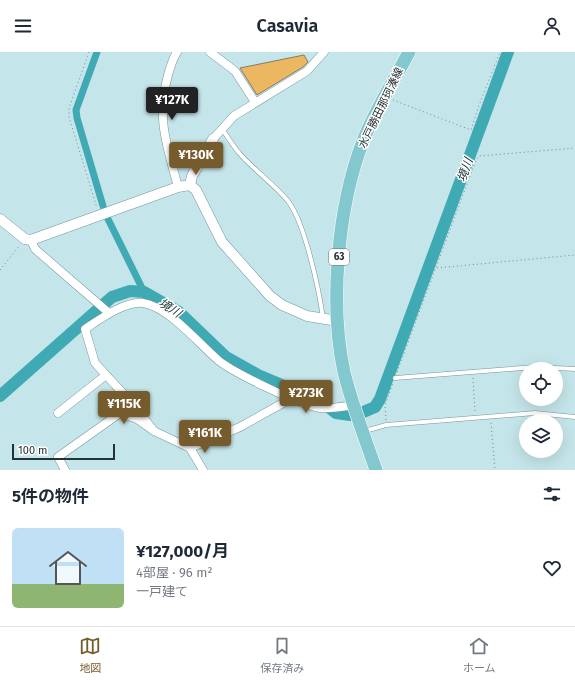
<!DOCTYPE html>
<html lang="ja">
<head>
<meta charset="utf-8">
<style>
	:root { --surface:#fff; --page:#f6f6f7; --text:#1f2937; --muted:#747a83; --line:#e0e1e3; --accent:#765b2d }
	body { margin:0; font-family:"Fira Sans","Noto Sans JP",sans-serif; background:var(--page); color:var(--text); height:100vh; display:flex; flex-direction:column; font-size:15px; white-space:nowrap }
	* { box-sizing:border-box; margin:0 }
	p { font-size:13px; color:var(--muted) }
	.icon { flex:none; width:22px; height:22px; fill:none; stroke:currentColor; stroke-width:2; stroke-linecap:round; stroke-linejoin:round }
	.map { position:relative; height:418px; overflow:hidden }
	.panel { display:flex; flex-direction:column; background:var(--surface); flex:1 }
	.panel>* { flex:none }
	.buttons { position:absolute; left:519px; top:310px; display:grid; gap:8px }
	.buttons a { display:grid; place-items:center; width:44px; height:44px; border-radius:50%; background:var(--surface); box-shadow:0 4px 16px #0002; font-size:20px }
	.scale { position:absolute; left:12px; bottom:10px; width:103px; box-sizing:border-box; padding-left:4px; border:2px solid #253233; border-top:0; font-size:11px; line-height:14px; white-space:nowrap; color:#253233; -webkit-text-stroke:3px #fff; paint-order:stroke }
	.price { position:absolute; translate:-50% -34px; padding:0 9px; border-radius:4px; background:var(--accent); color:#fff; font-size:13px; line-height:26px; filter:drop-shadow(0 1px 2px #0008) }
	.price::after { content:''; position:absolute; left:50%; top:24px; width:12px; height:9px; margin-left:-6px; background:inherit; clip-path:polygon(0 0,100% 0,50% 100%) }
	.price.current { background:#222; color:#fff }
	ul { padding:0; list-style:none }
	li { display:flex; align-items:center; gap:12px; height:100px; padding:0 12px }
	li+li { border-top:1px solid var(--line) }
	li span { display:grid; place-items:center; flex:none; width:112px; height:80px; border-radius:6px; color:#555 }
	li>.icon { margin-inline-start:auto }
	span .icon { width:48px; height:48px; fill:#fffc; stroke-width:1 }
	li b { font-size:17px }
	h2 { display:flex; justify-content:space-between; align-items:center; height:48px; padding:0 12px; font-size:17px }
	header { display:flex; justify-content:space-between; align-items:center; height:52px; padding:0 12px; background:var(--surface); font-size:18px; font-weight:600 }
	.tabs { display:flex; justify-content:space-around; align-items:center; height:56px; border-top:1px solid var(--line); background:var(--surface); font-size:11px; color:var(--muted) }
	.tabs a { display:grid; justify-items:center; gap:2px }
	.tabs .current { color:var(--accent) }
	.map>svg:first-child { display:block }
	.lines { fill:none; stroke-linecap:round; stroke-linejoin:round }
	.canal { stroke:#40aab4; stroke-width:7 }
	.river { stroke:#40aab4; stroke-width:12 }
	.building { fill:#ebb861; stroke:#877a65 }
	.service-casing { stroke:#779699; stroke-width:5 }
	.minor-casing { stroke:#779699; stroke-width:9 }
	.tertiary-casing { stroke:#779699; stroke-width:11 }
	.primary-casing { stroke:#fff; stroke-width:14 }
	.path { stroke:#738a8c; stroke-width:1; stroke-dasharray:1 3; stroke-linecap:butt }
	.service { stroke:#fff; stroke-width:4 }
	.minor { stroke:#fff; stroke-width:8 }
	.tertiary { stroke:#fff; stroke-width:10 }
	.primary { stroke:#83c8ce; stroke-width:13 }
	.labels { text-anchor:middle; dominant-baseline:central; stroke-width:3; stroke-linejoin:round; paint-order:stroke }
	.shield { fill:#fff; stroke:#667070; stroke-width:1 }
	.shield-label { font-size:10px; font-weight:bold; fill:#253233 }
	.street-label { font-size:11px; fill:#253233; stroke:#fff }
	.water-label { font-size:12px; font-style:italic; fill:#183032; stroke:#fff }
</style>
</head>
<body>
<header><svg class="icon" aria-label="menu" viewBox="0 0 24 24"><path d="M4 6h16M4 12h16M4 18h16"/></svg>Casavia<svg class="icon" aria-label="person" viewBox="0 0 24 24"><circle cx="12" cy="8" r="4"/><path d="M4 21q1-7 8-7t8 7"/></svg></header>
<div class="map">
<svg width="575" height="418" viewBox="0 0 575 418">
	<rect width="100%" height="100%" fill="#c4e5e9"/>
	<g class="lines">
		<g class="canal">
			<polyline points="97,0 76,58 77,66 103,154"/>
			<polyline points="108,167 144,240"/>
		</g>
		<g class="river">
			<polyline points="0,344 112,245 130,239 144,240 179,260 226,305 258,323 322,350 336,361 350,363"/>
			<polyline points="361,361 375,355 380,347 508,0"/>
		</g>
	</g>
	<polygon class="building" points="304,3 308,10 303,15 257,43 240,16"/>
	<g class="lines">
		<g class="service-casing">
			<g id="service">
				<path d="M222,77C228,85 233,94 240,102C255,119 273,131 288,149C305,171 319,238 323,266"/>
				<polyline points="395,326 535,315 575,317"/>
				<polyline points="365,379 386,373 535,361 575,365"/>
			</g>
		</g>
		<g class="minor-casing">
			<g id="minor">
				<path d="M177,0C173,6 170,16 168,23C156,67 167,93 178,135"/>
				<polyline points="210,0 235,19 255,50"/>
				<polyline points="213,87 234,64 307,19 324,0"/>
				<polyline points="31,188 35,197 109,261"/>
				<polyline points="58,361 106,323"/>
				<path d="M154,379L130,349L95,311L85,277C100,267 125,249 143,251C169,255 199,292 218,308C232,320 302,354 320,356C331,357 342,355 353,353"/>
				<polyline points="190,396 240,375 292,346"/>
				<polyline points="65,418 58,405 120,361 137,367 154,379 190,396 203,418"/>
			</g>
		</g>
		<g class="tertiary-casing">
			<g id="tertiary">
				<polyline points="190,133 192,124 213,87"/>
				<polyline points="0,167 25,187 31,188 178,135 190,133 196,138 222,190 270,244 282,253 307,264 338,269"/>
			</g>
		</g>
		<g class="primary-casing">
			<path id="primary" d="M376,418C365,386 352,353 344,320C329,251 338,154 363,89C375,58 394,29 409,0"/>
		</g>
		<g class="path">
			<polyline points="89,0 69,56 69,65 97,156"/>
			<polyline points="393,48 471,78 478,56 500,0"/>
			<polyline points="437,216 575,203"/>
			<polyline points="0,218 20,193"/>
			<polyline points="397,320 476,108 479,104 575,96"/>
			<polyline points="473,326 475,361"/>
			<polyline points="386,368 385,353 393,331"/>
			<polyline points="491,371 495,418"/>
		</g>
		<use href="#service" class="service"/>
		<use href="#minor" class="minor"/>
		<use href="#tertiary" class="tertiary"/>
		<use href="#primary" class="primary"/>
	</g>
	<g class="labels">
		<rect class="shield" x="329" y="197" width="20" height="16" rx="3"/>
		<g class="shield-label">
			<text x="339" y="205">63</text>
		</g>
		<g class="street-label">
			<text transform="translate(381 56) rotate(-64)">水戸勝田那珂湊線</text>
		</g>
		<g class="water-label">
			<text transform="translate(465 118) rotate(-70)">境川</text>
			<text transform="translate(170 256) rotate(33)">境川</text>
		</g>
	</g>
</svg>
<div class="buttons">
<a><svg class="icon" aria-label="locate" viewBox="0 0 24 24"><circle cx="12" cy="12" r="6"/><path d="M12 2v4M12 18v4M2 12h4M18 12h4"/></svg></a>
<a><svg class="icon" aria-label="layers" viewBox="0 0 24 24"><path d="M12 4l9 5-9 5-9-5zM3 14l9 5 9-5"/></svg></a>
</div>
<div class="scale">100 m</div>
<b class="price current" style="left:172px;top:69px">¥127K</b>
<b class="price" style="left:196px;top:124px">¥130K</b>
<b class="price" style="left:306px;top:362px">¥273K</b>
<b class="price" style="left:124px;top:373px">¥115K</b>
<b class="price" style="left:205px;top:402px">¥161K</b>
</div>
<section class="panel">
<h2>5件の物件<svg class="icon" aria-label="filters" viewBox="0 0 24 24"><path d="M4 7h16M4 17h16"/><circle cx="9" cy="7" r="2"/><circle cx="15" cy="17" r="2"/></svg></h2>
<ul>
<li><span style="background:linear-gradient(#bfe0f5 70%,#8fb573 0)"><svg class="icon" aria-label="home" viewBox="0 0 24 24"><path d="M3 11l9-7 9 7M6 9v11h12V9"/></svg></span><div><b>¥127,000/月</b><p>4部屋 · 96 m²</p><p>一戸建て</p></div><svg class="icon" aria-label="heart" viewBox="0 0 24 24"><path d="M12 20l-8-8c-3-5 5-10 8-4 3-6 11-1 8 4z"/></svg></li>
</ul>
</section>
<nav class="tabs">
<a class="current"><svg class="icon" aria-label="map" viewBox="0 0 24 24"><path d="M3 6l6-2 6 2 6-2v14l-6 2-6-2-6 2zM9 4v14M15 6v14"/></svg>地図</a>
<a><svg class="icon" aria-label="saved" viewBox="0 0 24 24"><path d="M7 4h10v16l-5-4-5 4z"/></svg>保存済み</a>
<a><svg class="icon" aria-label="home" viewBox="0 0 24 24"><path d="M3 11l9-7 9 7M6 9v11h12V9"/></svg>ホーム</a>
</nav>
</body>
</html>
